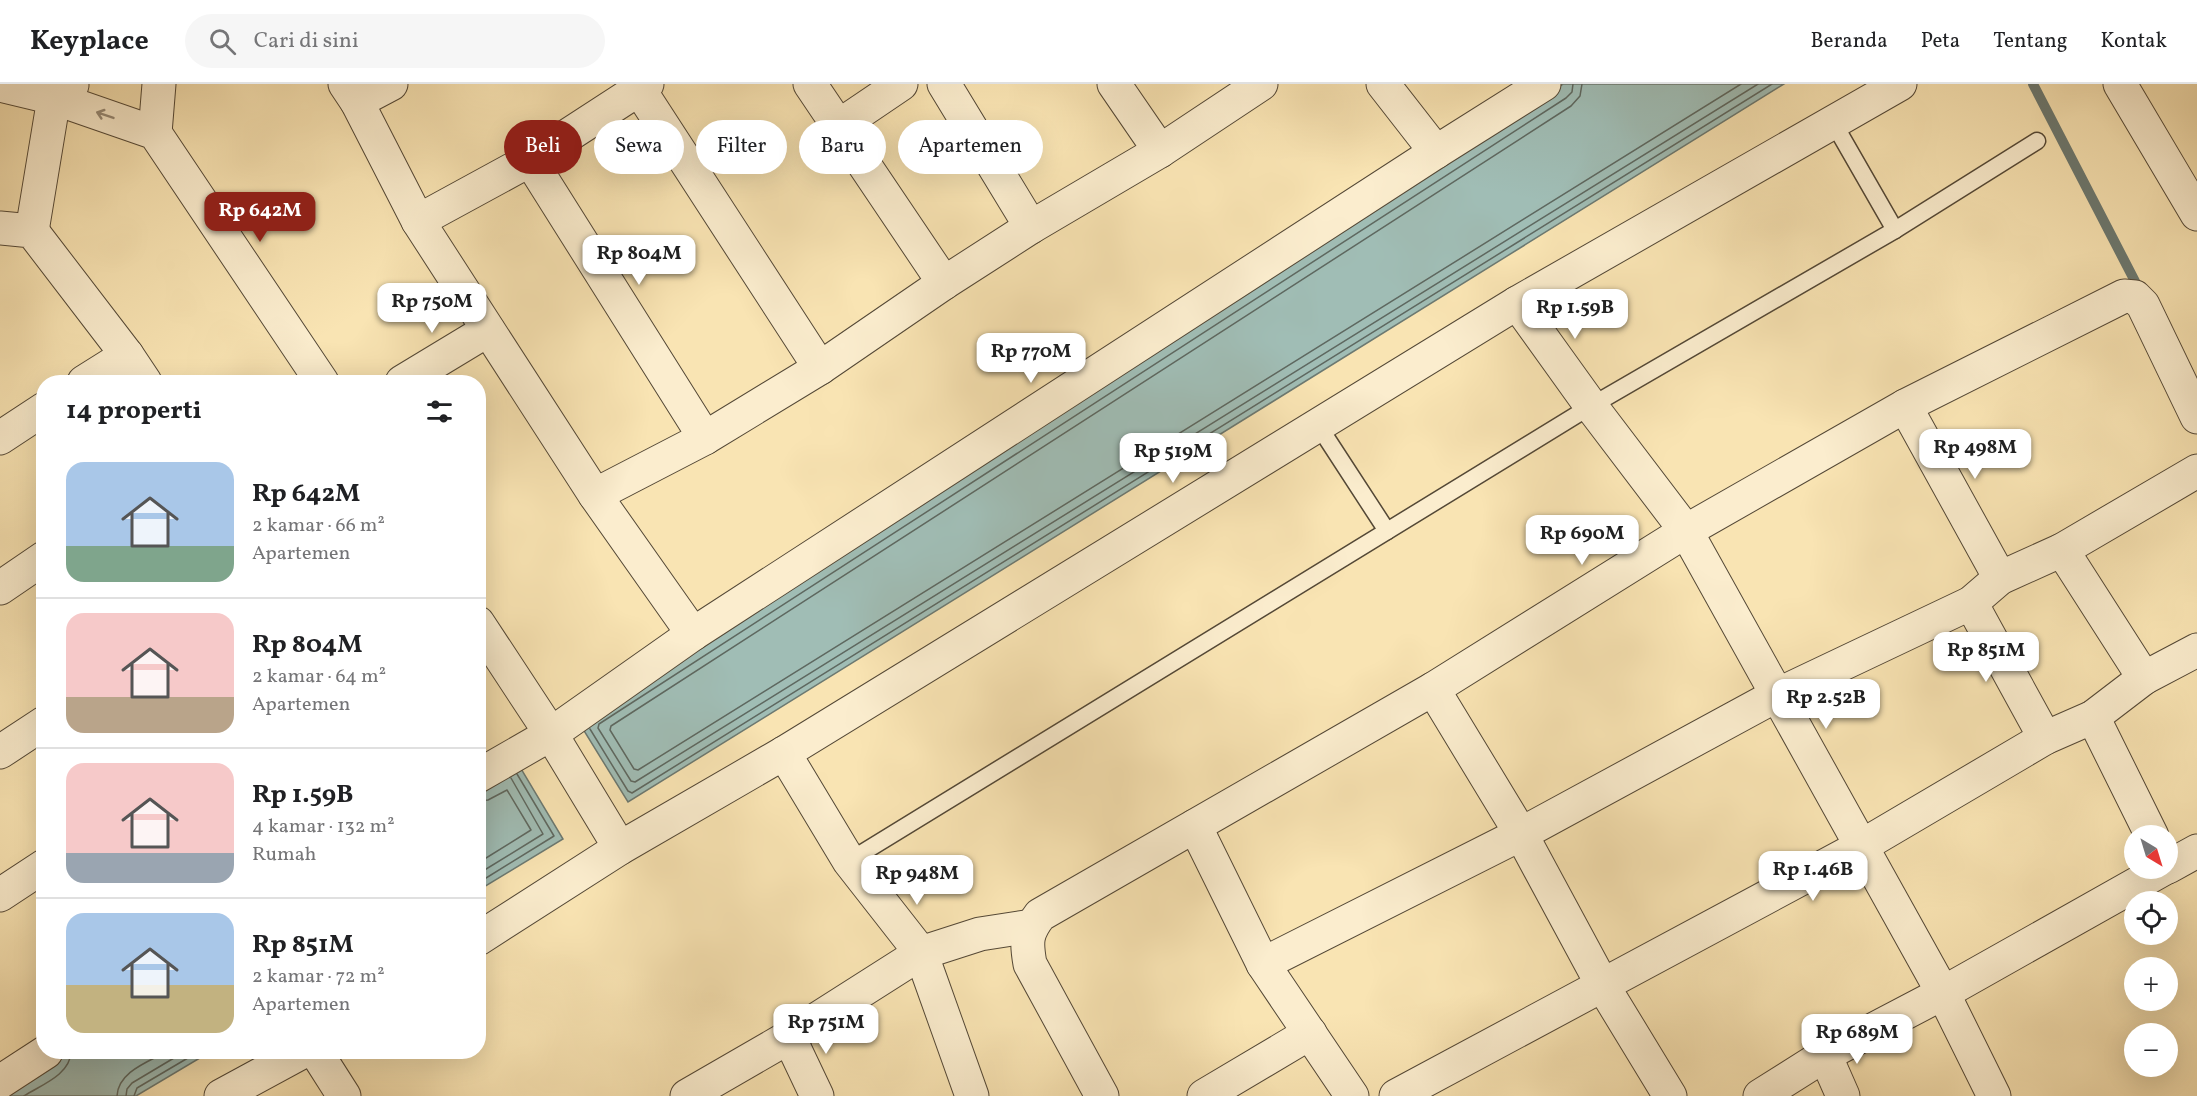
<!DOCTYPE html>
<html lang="id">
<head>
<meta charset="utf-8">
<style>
	:root { --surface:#fff; --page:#f6f6f6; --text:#202124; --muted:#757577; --line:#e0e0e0; --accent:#8f2418 }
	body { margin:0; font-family:Vollkorn,serif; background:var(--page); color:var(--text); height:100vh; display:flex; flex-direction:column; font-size:22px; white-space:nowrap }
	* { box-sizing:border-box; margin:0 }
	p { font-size:20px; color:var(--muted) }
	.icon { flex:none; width:33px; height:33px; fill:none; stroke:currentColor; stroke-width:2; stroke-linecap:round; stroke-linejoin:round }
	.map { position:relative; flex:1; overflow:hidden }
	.details { position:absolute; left:36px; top:291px; width:450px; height:684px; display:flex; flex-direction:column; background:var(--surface); border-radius:24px; box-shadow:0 6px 24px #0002 }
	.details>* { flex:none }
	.top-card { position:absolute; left:504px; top:36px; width:570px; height:54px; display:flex; gap:12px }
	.needle { width:39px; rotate:142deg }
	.buttons { position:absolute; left:2124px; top:741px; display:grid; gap:12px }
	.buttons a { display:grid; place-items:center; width:54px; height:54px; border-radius:50%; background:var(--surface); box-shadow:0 6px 24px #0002; font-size:30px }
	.price { position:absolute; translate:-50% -51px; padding:0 14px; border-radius:12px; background:#fff; color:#222; font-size:20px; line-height:39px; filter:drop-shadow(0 2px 3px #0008) }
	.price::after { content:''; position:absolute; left:50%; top:36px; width:18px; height:14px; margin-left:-9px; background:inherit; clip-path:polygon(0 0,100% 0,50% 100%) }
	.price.current { background:var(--accent); color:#fff }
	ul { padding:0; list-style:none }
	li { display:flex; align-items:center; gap:18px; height:150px; padding:0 30px }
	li+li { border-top:2px solid var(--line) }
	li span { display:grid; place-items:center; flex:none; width:168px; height:120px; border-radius:18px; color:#555 }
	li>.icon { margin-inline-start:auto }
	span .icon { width:72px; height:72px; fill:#fffc; stroke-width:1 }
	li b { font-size:26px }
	h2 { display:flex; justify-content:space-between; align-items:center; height:72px; padding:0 30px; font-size:26px }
	.tag { padding:0 21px; border-radius:27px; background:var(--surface); box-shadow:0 6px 24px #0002; font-size:21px; line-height:54px }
	.tag.current { background:var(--accent); color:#fff }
	header { display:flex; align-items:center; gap:36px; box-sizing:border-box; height:84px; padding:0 30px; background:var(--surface); border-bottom:2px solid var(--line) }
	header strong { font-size:28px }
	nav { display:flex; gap:33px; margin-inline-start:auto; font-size:21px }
	.search { width:420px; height:54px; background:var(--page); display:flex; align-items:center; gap:15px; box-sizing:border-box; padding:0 21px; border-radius:33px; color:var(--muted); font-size:22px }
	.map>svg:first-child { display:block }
	.water { fill:#a0bdb5; stroke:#6c7971; stroke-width:1.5 }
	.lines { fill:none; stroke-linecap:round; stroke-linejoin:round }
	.shore { stroke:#5e6860; stroke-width:1.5 }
	.stream { stroke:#6c7971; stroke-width:10 }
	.service-casing { stroke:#544836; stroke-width:19 }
	.minor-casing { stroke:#544836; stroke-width:35 }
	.tertiary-casing { stroke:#544836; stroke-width:35 }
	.service { stroke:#fbedce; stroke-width:16 }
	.minor { stroke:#fbedce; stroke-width:33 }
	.tertiary { stroke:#fbedce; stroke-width:33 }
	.oneway { stroke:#978b77 }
</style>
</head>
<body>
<header>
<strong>Keyplace</strong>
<div class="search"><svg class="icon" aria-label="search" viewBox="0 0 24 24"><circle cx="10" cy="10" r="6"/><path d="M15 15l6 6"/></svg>Cari di sini</div>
<nav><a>Beranda</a><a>Peta</a><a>Tentang</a><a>Kontak</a></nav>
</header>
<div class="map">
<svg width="2197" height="1012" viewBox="0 0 2197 1012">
	<rect width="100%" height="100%" fill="#f9e4b3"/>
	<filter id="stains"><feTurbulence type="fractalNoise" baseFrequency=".00333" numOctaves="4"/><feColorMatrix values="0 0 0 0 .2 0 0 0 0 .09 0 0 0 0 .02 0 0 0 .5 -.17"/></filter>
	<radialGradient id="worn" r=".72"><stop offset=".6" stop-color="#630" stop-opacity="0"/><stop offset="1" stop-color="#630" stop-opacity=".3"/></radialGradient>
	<g class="water">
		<polygon points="1563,0 1784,0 628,718 578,637"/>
		<polygon points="514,673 563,755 479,806 479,696"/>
		<polygon points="52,968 210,968 136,1012 0,1012"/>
	</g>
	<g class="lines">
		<g class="shore">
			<polyline points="1573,0 1572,8 1566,14 599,640 598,644 631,697 635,698 1758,0"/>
			<polyline points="1582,0 1580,12 1571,22 611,642 610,646 634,685 638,686 1741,0"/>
			<polyline points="590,645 628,707 632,709 1772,0"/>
			<polyline points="478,717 488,716 507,706 531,746 478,779"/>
			<polyline points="478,790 543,750 511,694"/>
			<polyline points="478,799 554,752 517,690"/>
			<path d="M24,1012C41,1001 70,991 71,968"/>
			<path d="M117,1012C118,988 148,978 166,968"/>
			<polyline points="126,1012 127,1005 132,999 184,968"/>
			<polyline points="134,1012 137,1004 198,968"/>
		</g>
		<polyline class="stream" points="2033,0 2140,207"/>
		<g class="service-casing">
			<g id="service">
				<polyline points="1833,38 1895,146"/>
				<polyline points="1318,341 1387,447"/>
				<polyline points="849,777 1591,322 1895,146 2037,57"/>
			</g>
		</g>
		<g class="minor-casing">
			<g id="minor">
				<polyline points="345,0 357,18 418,137 595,411 693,550"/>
				<polyline points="810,0 944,199"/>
				<polyline points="944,0 1031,143"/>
				<polyline points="1114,0 1160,67"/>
				<polyline points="1383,0 1436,68"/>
				<polyline points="2120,0 2197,130"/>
				<polyline points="0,1 54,14 155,49 322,298"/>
				<polyline points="639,5 820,284"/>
				<polyline points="357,18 391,0"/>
				<polyline points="839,42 901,0"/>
				<polyline points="155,49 159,0"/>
				<polyline points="530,76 705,354"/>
				<polyline points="418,137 530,76 647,0"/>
				<polyline points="0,144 32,147 127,271 145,298"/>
				<polyline points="32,147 54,14 72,1"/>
				<polyline points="1517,219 1591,322 1686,447 1943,909 1994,1012"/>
				<polyline points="84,298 127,271"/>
				<polyline points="402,298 488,246"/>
				<polyline points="1905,322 2000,494"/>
				<polyline points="0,354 44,325"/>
				<polyline points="595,411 705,354 820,284 944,199 1031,143 1160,67 1261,0"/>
				<polyline points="2062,466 2144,594"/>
				<polyline points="0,504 44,474"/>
				<polyline points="1971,519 2045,654"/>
				<polyline points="478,539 551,650 620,764"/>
				<polyline points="1433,605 1521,750 1603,902 1670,1012"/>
				<polyline points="2093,633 2152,752"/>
				<polyline points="0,668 44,639"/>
				<polyline points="784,669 849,777 921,869 972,1012"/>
				<polyline points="478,692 551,650 693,550 1436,68 1544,0"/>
				<polyline points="1195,742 1263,880 1352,1012"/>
				<polyline points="2168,783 2197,767"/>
				<polyline points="0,811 44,782"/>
				<polyline points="1263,880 1521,750 1777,611 1971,519 2000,494 2062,466 2197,387"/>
				<polyline points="789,953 817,1012"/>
				<polyline points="316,968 344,1012"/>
				<polyline points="1825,971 1843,1012"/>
				<polyline points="0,998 46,968"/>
				<polyline points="687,1012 789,953 921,869 980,850 1032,842"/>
				<path d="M1102,1012L1030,880C1026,858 1026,849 1040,831L1433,605L1686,447L1905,322L2124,212L2135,213L2143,221L2197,333"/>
				<polyline points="1204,1012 1310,949"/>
				<polyline points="1396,1012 1860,763 2045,654 2093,633 2144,594 2197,566"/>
				<polyline points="1760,1012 1825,971 1943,909 2165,784"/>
			</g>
		</g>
		<g class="tertiary-casing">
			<g id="tertiary">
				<polyline points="478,855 620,764 784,669 1517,219 1900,0"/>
				<polyline points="221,1012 302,968"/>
			</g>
		</g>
		<use href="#service" class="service"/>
		<use href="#minor" class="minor"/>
		<use href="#tertiary" class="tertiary"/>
	</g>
	<defs><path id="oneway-shaft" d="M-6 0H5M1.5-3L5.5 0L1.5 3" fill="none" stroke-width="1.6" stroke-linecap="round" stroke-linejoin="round" transform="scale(1.5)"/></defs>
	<use class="oneway" href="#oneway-shaft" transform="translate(105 31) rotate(-161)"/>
	<rect width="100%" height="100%" filter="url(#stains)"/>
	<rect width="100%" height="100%" fill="url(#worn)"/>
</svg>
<div class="buttons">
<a><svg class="needle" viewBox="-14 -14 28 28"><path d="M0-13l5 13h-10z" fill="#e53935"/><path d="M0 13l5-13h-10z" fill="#757577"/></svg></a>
<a><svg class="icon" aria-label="locate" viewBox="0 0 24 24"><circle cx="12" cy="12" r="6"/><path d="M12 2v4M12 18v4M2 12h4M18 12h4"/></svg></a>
<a>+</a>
<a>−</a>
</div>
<b class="price current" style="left:260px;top:159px">Rp 642M</b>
<b class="price" style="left:639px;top:202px">Rp 804M</b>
<b class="price" style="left:432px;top:250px">Rp 750M</b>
<b class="price" style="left:1575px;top:256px">Rp 1.59B</b>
<b class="price" style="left:1031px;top:300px">Rp 770M</b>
<b class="price" style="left:1975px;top:396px">Rp 498M</b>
<b class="price" style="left:1173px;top:400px">Rp 519M</b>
<b class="price" style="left:1582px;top:482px">Rp 690M</b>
<b class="price" style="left:1986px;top:599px">Rp 851M</b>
<b class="price" style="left:1826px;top:646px">Rp 2.52B</b>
<b class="price" style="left:1813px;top:818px">Rp 1.46B</b>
<b class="price" style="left:917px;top:822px">Rp 948M</b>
<b class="price" style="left:826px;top:971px">Rp 751M</b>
<b class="price" style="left:1857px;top:981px">Rp 689M</b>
<div class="top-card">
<a class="tag current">Beli</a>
<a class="tag">Sewa</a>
<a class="tag">Filter</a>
<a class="tag">Baru</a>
<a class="tag">Apartemen</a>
</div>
<section class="details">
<h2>14 properti<svg class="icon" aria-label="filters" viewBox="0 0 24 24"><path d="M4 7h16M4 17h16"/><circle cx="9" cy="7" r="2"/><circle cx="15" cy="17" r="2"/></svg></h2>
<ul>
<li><span style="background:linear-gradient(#a9c7e8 70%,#7fa58c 0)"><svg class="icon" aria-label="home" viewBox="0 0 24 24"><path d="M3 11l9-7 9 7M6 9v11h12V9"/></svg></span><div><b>Rp 642M</b><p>2 kamar · 66 m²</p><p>Apartemen</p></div></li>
<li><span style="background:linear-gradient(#f6c9c9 70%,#b9a48a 0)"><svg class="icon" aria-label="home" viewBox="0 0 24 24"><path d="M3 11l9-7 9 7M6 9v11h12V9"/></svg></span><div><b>Rp 804M</b><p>2 kamar · 64 m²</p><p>Apartemen</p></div></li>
<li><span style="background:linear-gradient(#f6c9c9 75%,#9aa5b1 0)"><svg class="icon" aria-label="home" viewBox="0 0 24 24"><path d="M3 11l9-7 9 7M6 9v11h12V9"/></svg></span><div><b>Rp 1.59B</b><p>4 kamar · 132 m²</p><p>Rumah</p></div></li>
<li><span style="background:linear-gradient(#a9c7e8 60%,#c2b280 0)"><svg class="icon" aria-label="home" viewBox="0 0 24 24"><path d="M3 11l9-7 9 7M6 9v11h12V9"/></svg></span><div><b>Rp 851M</b><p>2 kamar · 72 m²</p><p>Apartemen</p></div></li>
</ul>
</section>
</div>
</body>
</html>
